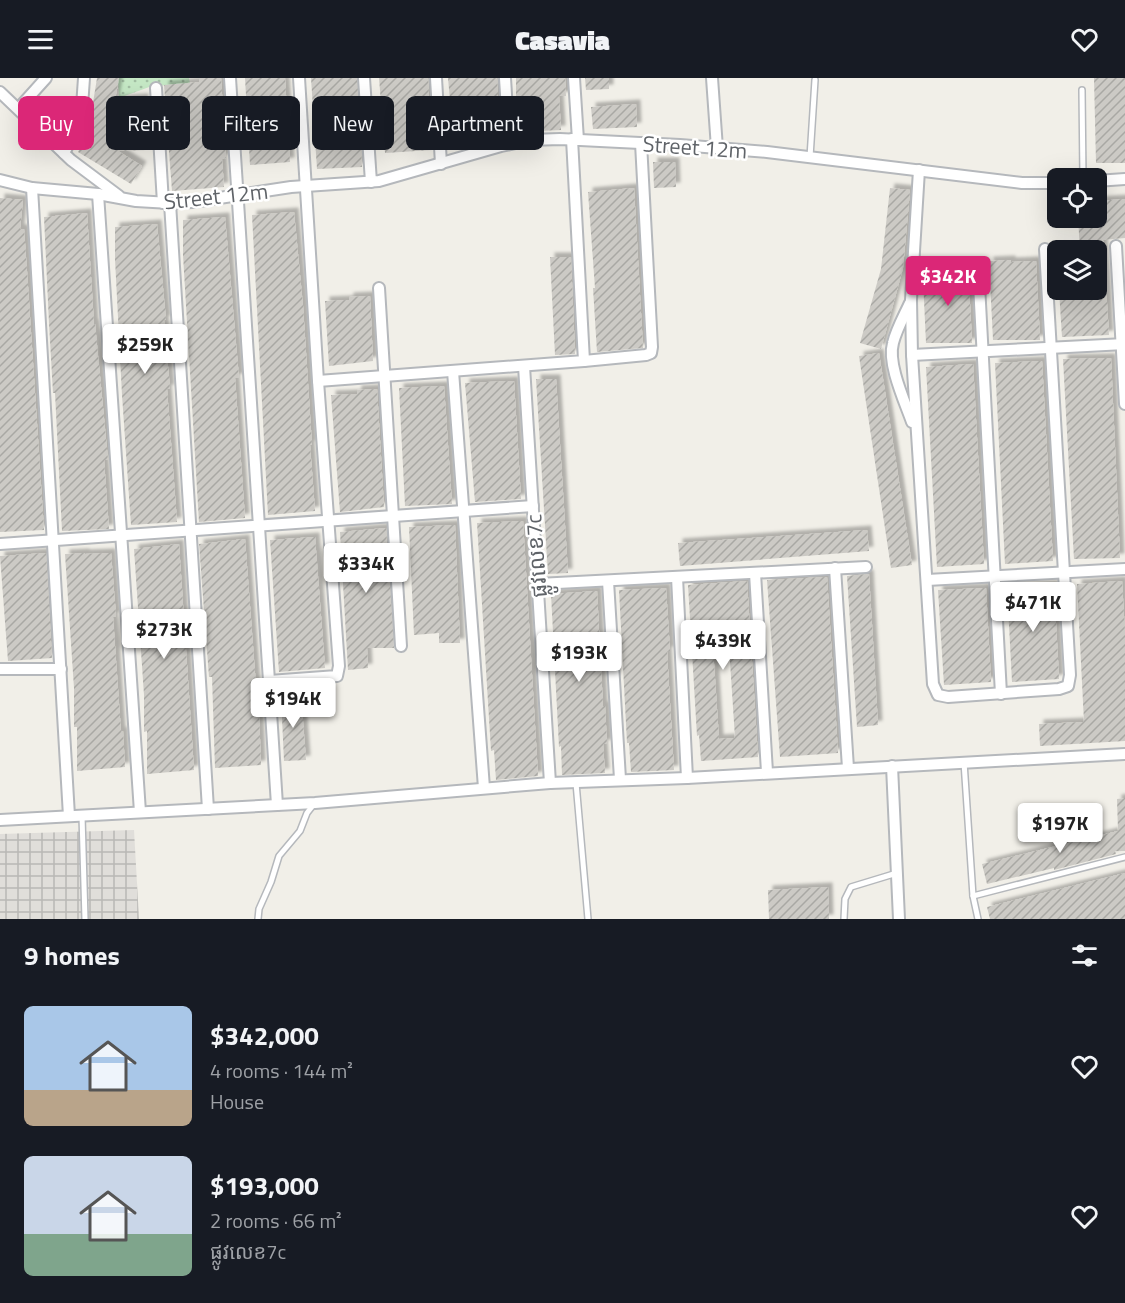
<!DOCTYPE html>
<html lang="en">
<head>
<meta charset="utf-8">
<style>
	:root { --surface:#171b24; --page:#20242c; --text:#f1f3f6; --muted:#9ea1a6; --accent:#db2777 }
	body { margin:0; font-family:"Titillium Web","Noto Sans Khmer",sans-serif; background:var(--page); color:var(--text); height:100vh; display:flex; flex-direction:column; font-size:22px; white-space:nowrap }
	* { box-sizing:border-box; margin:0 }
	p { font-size:20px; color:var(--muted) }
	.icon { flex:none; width:33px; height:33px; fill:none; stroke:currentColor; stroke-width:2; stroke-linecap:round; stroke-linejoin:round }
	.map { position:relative; height:841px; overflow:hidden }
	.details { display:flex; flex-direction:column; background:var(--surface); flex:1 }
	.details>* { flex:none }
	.hud { position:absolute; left:18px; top:18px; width:600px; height:54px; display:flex; gap:12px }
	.buttons { position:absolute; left:1047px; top:90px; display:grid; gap:12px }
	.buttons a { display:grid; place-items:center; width:60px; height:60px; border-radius:9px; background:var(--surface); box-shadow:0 6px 24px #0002; font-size:30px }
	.price { position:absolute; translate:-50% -51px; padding:0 14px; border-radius:6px; background:#fff; color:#222; font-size:20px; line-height:39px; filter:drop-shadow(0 2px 3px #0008) }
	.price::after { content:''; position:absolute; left:50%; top:36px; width:18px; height:14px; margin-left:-9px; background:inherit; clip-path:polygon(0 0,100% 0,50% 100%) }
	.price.active { background:var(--accent); color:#fff }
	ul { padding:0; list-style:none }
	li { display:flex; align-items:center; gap:18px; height:150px; padding:0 24px }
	li span { display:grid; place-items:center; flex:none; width:168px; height:120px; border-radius:9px; color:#555 }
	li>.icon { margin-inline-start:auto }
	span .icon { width:72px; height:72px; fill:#fffc; stroke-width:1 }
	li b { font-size:26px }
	h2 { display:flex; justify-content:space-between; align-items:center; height:72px; padding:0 24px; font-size:26px }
	.chip { padding:0 21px; border-radius:9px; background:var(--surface); box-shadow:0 6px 24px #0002; font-size:21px; line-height:54px }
	.chip.active { background:var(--accent); color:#fff }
	header { display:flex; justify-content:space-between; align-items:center; height:78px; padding:0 24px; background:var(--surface); font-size:27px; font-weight:800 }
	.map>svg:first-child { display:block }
	.industrial { fill:url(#industrial-grid) }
	.grass { fill:url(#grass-dots) }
	.building { fill:url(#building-hatch); fill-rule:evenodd; filter:url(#shadow) }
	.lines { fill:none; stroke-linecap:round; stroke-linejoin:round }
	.service-casing { stroke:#b5b8bc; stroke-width:8 }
	.minor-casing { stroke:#b5b8bc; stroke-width:14 }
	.service { stroke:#fff; stroke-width:5 }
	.minor { stroke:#fff; stroke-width:10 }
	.labels { text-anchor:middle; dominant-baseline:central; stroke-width:5; stroke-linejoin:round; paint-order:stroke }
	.street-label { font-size:22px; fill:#5f6368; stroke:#fff }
</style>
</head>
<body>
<header><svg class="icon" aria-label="menu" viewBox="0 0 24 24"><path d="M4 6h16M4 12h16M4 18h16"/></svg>Casavia<svg class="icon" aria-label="heart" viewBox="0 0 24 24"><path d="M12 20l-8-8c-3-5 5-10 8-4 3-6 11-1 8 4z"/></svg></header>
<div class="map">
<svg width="1125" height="841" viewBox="0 0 1125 841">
	<defs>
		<pattern id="industrial-grid" width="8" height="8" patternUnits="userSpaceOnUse" patternTransform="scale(1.5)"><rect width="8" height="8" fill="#e0deda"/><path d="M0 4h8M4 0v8" fill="none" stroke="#b9b8b5"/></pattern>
		<pattern id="grass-dots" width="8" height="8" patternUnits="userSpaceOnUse" patternTransform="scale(1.5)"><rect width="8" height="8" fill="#c5e8c5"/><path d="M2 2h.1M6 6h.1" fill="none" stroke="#a3c0a4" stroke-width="1.8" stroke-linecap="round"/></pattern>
		<pattern id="building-hatch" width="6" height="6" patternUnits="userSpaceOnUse" patternTransform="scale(1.5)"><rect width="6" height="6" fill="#cccac5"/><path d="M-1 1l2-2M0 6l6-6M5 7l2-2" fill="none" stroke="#a9a8a4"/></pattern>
		<filter id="shadow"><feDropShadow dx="4.5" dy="-4.5" stdDeviation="1.5" flood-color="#0004"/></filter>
	</defs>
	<rect width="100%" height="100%" fill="#f1efe8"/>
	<polygon class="industrial" points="134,752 139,841 0,841 0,756"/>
	<polygon class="grass" points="118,0 189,0 190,6 152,8 119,20"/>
	<g class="building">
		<polygon points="97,0 119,0 115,22 144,20 146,72 118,73 142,88 131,106 78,74 88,56"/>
		<polygon points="199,0 221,0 226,80 222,81 224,109 172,113 164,7 199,4"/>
		<polygon points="245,0 285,0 290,84 250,87"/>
		<polygon points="311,0 357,0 362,89 317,91"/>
		<polygon points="379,0 428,0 432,72 385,75"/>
		<polygon points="448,0 497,0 500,54 453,56"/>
		<polygon points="516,0 565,0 566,18 559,18 561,52 516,54"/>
		<polygon points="585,0 609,0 609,11 586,12"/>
		<polygon points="1094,0 1125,0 1125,85 1096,85"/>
		<polygon points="636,26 637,49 593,51 591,29"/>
		<polygon points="653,84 675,84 676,109 654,110"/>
		<polygon points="634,110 643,270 597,274 593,210 595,210 588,114"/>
		<polygon points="890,110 910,112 903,190 881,271 860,265 881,191"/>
		<polygon points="0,120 23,122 20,151 24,151 27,193 44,452 0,454"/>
		<polygon points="1125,121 1125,160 1103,162 1109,257 1062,259 1059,212 1096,212 1096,172 1080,172 1078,140 1096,140 1096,123"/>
		<polygon points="294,134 303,228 312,367 310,367 315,433 268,437 252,137"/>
		<polygon points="87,135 94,246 95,246 108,382 104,382 109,451 62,453 55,315 53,315 49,245 44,139"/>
		<polygon points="225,139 239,300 235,300 245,440 199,444 183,177 183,142"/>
		<polygon points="157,146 166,242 164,242 170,311 167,311 177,444 131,447 122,317 115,181 115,149"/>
		<polygon points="550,179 571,179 575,276 555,277"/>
		<polygon points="1011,182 1011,184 1036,183 1040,262 993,262 989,183"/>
		<polygon points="968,186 972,265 926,265 923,201 947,200 947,188"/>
		<polygon points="370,218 373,283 329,288 325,223 349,222 349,219"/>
		<polygon points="879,275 912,487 891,490 859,278"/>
		<polygon points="1111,280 1120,480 1074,481 1063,281"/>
		<polygon points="1042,283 1053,483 1005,486 995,285"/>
		<polygon points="973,286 984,486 937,489 926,289"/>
		<polygon points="536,301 556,301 568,495 548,496"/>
		<polygon points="514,303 521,421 475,424 465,305"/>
		<polygon points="444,308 452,426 405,428 399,310"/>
		<polygon points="377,311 384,429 340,434 331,317 357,316 357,312"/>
		<polygon points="523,443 538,698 496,702 494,672 491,673 477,445"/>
		<polygon points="455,447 460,565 439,565 439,555 414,557 409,449"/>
		<polygon points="386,450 394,570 367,570 368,590 348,592 340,454"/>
		<polygon points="867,452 869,473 680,488 678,465"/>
		<polygon points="315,459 325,590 279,594 270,462"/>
		<polygon points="245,461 256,608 258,608 261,687 215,690 212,599 209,599 199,466"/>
		<polygon points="179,466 194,692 147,696 147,653 144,654 144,617 134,471"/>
		<polygon points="46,475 52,580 8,583 0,478"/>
		<polygon points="85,475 85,476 111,475 116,538 113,539 121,654 123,653 125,689 77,693 77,649 74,649 74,610 65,476"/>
		<polygon points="869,496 878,647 857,649 847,498"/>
		<polygon points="827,499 838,675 780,679 767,502"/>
		<path d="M747,503L758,679L701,683L699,657L697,658L688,507ZM729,568L735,660L719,661L713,570Z"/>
		<polygon points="1122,503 1125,555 1125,663 1040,668 1039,646 1084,644 1077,506"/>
		<polygon points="1054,507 1059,601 1012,604 1007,509"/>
		<polygon points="666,510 670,573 667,573 674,692 631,694 629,665 627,665 619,512"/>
		<polygon points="986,510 991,604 944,607 938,512"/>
		<polygon points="597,513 603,628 605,628 607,666 603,666 605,695 562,697 561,668 559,669 551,516"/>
		<polygon points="301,618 306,682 284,683 281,619"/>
		<polygon points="1125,720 1125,773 1115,773 1116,776 1054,792 1054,790 987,806 982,786 1118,753 1117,721"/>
		<polygon points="1125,795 1125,841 990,841 987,829"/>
		<polygon points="828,809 829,841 769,841 768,812"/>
	</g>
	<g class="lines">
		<g class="service-casing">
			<g id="service">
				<polyline points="1082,12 1083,100"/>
				<polyline points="810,79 815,2"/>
				<polyline points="964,684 973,818 978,841"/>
				<polyline points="576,705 588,841"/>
				<polyline points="82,738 85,841"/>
				<polyline points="973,818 1125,779"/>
				<polyline points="258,841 259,831 271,804 279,778 300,753 307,735 314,726"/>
				<polyline points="844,841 845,821 851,809 897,795"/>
			</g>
		</g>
		<g class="minor-casing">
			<g id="minor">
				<polyline points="230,0 277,727"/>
				<polyline points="364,0 371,104"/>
				<polyline points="436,0 441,86"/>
				<polyline points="505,0 509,66"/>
				<polyline points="574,0 578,62"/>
				<polyline points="712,0 717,70"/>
				<polyline points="156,10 163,125"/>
				<polyline points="0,14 71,82 119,118"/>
				<polyline points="19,30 46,0"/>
				<polyline points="64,75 81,43 84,0"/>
				<polyline points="919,92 911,222 912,277 933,606 938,617 948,619 1059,611 1068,608 1070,597 1045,171"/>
				<polyline points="0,102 32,110 98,116 136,123 170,125 193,124 291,109 379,103 501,68 530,62 560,61 680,67 767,74 1022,105 1058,105"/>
				<polyline points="1096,103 1125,101"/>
				<polyline points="32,110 69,738"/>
				<polyline points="98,116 140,734"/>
				<polyline points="170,125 208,731"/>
				<polyline points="1116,168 1125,326"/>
				<polyline points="978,188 1001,616"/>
				<polyline points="379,210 401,568"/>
				<path d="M910,225C904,238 896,252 893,265C887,286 905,324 912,344"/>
				<polyline points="912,277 1125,266"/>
				<polyline points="584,283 646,277 651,275 652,269 641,65"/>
				<polyline points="524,288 550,705"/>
				<polyline points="453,293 484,710"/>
				<polyline points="318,303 584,283 572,61"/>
				<polyline points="0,466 533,428"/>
				<polyline points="835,490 848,690"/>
				<polyline points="755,495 767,694"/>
				<polyline points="677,499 687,700"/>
				<polyline points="927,502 1125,491"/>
				<polyline points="608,503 620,701"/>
				<polyline points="538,506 866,489"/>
				<polyline points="0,591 61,591"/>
				<polyline points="269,603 337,598 339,588 318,303 299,0"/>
				<polyline points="892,688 899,841"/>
				<polyline points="0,742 315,725 550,705 687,700 1125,676"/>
			</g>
		</g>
		<use href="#service" class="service"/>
		<use href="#minor" class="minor"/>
	</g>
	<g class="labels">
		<g class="street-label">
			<text transform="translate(695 69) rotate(4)">Street 12m</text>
			<text transform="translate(216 118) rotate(-6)">Street 12m</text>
			<text transform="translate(536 478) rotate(-94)">ផ្លូវលេខ7c</text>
		</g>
	</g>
</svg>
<div class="buttons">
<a><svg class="icon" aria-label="locate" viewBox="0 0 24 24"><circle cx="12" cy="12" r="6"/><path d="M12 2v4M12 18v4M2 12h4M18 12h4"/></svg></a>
<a><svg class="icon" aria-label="layers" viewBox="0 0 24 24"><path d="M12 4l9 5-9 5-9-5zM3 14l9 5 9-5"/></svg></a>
</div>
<b class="price active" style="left:948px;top:229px">$342K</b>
<b class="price" style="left:145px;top:297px">$259K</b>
<b class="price" style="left:366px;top:516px">$334K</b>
<b class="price" style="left:1033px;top:555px">$471K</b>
<b class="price" style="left:164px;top:582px">$273K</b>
<b class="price" style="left:723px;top:593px">$439K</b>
<b class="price" style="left:579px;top:605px">$193K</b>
<b class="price" style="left:293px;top:651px">$194K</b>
<b class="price" style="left:1060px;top:776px">$197K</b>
<div class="hud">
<a class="chip active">Buy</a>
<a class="chip">Rent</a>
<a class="chip">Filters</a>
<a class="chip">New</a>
<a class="chip">Apartment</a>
</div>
</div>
<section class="details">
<h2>9 homes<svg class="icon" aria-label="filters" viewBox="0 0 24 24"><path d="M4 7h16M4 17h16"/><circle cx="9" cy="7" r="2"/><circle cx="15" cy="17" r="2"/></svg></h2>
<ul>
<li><span style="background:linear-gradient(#a9c7e8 70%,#b9a48a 0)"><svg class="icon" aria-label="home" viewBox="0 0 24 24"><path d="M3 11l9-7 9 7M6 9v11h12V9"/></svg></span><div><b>$342,000</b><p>4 rooms · 144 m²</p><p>House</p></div><svg class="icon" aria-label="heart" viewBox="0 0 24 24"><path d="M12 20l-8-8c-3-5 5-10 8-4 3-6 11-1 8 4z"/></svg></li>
<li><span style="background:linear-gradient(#c9d6e8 65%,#7fa58c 0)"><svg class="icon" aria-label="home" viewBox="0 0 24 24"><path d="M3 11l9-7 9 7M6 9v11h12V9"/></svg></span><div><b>$193,000</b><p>2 rooms · 66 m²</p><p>ផ្លូវលេខ7c</p></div><svg class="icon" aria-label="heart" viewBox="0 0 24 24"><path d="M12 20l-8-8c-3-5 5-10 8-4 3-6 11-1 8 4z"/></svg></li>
</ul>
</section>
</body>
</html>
